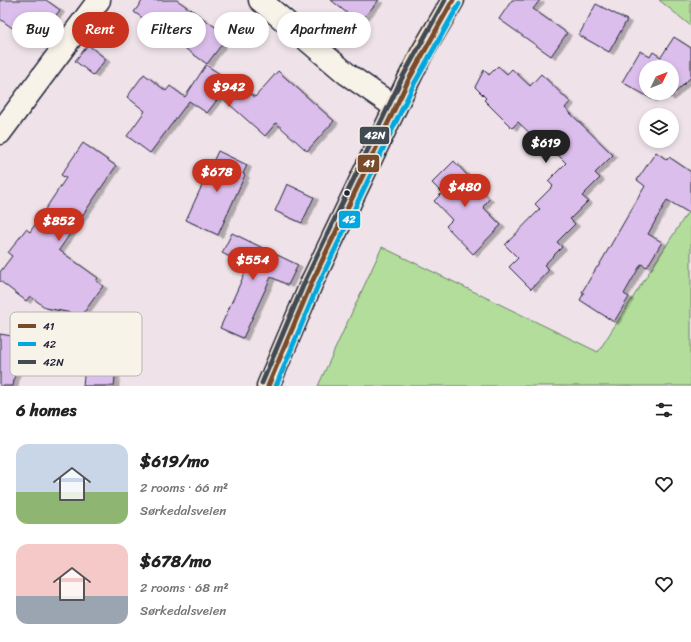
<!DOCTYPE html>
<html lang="en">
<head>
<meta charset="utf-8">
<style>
	:root { --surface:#fff; --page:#f6f6f6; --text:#222; --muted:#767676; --accent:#c8321e }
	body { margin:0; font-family:Sriracha,sans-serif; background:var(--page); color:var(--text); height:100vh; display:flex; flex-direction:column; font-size:15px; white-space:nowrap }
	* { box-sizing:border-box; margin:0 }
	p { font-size:13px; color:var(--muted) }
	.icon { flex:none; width:22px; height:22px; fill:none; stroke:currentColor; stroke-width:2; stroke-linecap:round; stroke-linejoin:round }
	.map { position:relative; height:386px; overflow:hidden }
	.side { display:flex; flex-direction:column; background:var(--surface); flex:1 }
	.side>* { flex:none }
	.banner { position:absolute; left:12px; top:12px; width:400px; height:36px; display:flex; gap:8px }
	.needle { width:26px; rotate:47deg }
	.buttons { position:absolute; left:639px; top:60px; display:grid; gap:8px }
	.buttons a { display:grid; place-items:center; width:40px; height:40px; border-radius:50%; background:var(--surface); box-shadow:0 2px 6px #0003; font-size:20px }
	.price { position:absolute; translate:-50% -34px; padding:0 9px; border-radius:14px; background:var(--accent); color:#fff; font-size:13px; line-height:26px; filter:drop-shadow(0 1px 2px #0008) }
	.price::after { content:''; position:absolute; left:50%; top:24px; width:12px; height:9px; margin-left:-6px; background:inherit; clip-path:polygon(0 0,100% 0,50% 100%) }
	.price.on { background:#222; color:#fff }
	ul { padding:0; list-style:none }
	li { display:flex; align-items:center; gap:12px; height:100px; padding:0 16px }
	li span { display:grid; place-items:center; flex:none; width:112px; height:80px; border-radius:12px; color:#555 }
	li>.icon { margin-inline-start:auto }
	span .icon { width:48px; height:48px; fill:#fffc; stroke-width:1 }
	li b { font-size:17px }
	h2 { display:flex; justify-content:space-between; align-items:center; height:48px; padding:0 16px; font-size:17px }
	.pill { padding:0 14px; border-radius:18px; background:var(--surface); box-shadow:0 2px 6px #0003; font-size:14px; line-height:36px }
	.pill.on { background:var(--accent); color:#fff }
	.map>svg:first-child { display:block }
	.green { fill:#b2dd9a; stroke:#6a806a }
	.building { fill:#dbbeec; stroke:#22223b; filter:url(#shadow) }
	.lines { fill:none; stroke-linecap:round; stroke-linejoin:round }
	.minor-casing { stroke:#22223b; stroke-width:25 }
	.major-casing { stroke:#22223b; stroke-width:25 }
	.minor { stroke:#f7f3e8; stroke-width:22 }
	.major { stroke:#fbdcab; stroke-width:22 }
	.bus-1-casing { stroke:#f7f3e8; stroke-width:8 }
	.bus-2-casing { stroke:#f7f3e8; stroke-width:8 }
	.bus-3-casing { stroke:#f7f3e8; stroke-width:8 }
	.bus-1 { stroke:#7a4b2a; stroke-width:5 }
	.bus-2 { stroke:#03a7df; stroke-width:5 }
	.bus-3 { stroke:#424a52; stroke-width:5 }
	.bus-dot { fill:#22223b; stroke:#f7f3e8; stroke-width:1.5 }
	.key { fill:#f7f3e8; stroke:#b7b4b4; stroke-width:1 }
	.key-label { font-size:11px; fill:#22223b }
	.line-badge { stroke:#f7f3e8; stroke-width:1.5 }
	.badge-label { font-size:11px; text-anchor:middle; font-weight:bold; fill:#fff }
</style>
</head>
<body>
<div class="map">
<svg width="691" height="386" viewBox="0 0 691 386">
	<defs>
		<filter id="shadow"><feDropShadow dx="4.5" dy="2.5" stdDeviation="0" flood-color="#0004"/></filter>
	</defs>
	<rect width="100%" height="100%" fill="#efe3e9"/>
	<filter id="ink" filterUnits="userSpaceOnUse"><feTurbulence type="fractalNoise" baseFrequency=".025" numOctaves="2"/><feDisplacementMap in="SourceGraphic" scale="8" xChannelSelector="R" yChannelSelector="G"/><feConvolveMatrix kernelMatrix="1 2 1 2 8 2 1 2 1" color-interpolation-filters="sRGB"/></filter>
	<g filter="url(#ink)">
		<g class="green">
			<polygon points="659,0 691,0 691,26"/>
			<polygon points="691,207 691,386 318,386 382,247 598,352"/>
		</g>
		<g class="building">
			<polygon points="0,0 46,0 60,10 34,44 0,19"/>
			<polygon points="143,0 177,0 228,36 207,64 134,12"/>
			<polygon points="331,0 379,0 359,23"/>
			<polygon points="512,0 540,0 533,9 567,33 551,56 499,19"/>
			<polygon points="596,4 627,20 609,52 579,35"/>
			<polygon points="674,37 691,48 691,77 670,98 665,93 672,93 672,67 646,67 646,93 656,93 652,99 622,82 640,51 650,57 653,52 661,57"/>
			<polygon points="88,45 106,59 93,75 75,61"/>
			<polygon points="206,65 255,97 278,71 334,121 307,151 276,123 265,136 220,96 207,113 189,101 150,153 127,136 145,111 127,97 144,74 166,91 170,86 185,97"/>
			<polygon points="498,66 507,74 512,69 530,86 541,74 570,102 565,108 613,155 595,173 600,178 582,196 588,201 570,219 575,224 557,242 562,247 544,265 549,270 531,289 509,267 518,258 505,245 540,209 535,204 553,186 548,181 566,163 539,136 536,139 518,122 512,128 484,100 486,98 475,87 484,70 489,75"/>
			<polygon points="83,143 116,166 59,250 98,278 96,281 103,286 82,315 46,308 30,296 26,301 0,281 0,272 12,256 8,253 26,229 30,232 66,178 61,175"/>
			<polygon points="218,151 247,165 243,174 245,175 218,235 186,220"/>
			<polygon points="656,152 667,160 669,157 691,172 691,214 667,200 648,234 662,242 647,267 641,264 624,294 629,297 614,322 580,300 584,293 582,292 597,267 598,267 645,186 637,180"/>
			<polygon points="454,161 489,199 483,207 501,225 473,254 446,226 452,220 434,201 442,193 432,183"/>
			<polygon points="287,184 314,197 302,223 275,211"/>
			<polygon points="232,233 298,265 288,285 271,277 243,338 220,328 248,266 222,253"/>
			<polygon points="0,334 18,337 15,357 18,358 13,386 0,386"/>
			<polygon points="85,365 116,369 114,386 83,386"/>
		</g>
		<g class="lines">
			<g class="minor-casing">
				<g id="minor">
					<polyline points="260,0 347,74 395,107"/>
					<polyline points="0,133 99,0"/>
				</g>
			</g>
			<g class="major-casing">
				<polyline id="major" points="268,386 312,282 408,81 422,53 453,0"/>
			</g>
			<use href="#minor" class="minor"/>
			<use href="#major" class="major"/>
			<g class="bus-1-casing">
				<polyline id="bus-1" points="268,386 312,282 408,81 453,0"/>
			</g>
			<g class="bus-2-casing">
				<polyline id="bus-2" points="276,386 318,285 414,84 459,4"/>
			</g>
			<g class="bus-3-casing">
				<polyline id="bus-3" points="262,383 306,279 402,78 445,0"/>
			</g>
			<use href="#bus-1" class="bus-1"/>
			<use href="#bus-2" class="bus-2"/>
			<use href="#bus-3" class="bus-3"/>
		</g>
	</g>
	<circle class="bus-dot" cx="347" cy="193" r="3.5"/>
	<rect x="10" y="312" width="132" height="64" rx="6" class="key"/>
	<rect x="18" y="324" width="18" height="4" fill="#7a4b2a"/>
	<rect x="18" y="342" width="18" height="4" fill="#03a7df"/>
	<rect x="18" y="360" width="18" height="4" fill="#424a52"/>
	<g class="key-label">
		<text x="43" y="330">41</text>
		<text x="43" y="348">42</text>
		<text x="43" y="366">42N</text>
	</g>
	<g class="line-badge">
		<rect x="359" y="126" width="31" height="19" rx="4" fill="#424a52"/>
		<rect x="357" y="154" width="23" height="19" rx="4" fill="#7a4b2a"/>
		<rect x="338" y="210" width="23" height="19" rx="4" fill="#03a7df"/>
	</g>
	<g class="badge-label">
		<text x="375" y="139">42N</text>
		<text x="369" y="167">41</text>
		<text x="349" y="223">42</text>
	</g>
</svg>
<div class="buttons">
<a><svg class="needle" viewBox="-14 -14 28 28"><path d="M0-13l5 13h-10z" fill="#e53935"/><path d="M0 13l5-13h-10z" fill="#767676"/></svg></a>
<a><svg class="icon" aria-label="layers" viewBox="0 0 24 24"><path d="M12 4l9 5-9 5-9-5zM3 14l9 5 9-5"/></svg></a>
</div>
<b class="price" style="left:229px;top:108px">$942</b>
<b class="price on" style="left:546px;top:164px">$619</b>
<b class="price" style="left:217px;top:193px">$678</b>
<b class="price" style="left:465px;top:208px">$480</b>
<b class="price" style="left:59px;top:242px">$852</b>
<b class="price" style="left:253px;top:281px">$554</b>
<div class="banner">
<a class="pill">Buy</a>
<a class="pill on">Rent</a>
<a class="pill">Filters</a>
<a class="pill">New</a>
<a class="pill">Apartment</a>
</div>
</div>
<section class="side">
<h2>6 homes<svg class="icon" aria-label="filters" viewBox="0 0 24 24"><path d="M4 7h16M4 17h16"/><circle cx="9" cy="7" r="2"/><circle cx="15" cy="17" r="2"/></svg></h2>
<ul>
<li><span style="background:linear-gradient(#c9d6e8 60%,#8fb573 0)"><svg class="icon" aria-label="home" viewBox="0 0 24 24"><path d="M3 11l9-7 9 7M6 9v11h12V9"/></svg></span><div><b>$619/mo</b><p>2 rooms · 66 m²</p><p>Sørkedalsveien</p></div><svg class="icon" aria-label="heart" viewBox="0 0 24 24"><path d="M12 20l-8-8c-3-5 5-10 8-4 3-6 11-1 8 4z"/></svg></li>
<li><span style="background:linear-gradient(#f6c9c9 65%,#9aa5b1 0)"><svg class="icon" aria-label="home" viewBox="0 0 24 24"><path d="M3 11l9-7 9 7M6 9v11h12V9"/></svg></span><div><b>$678/mo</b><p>2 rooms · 68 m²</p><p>Sørkedalsveien</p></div><svg class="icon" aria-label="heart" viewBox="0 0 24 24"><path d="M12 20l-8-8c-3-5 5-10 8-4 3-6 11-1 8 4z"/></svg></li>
</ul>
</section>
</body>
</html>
